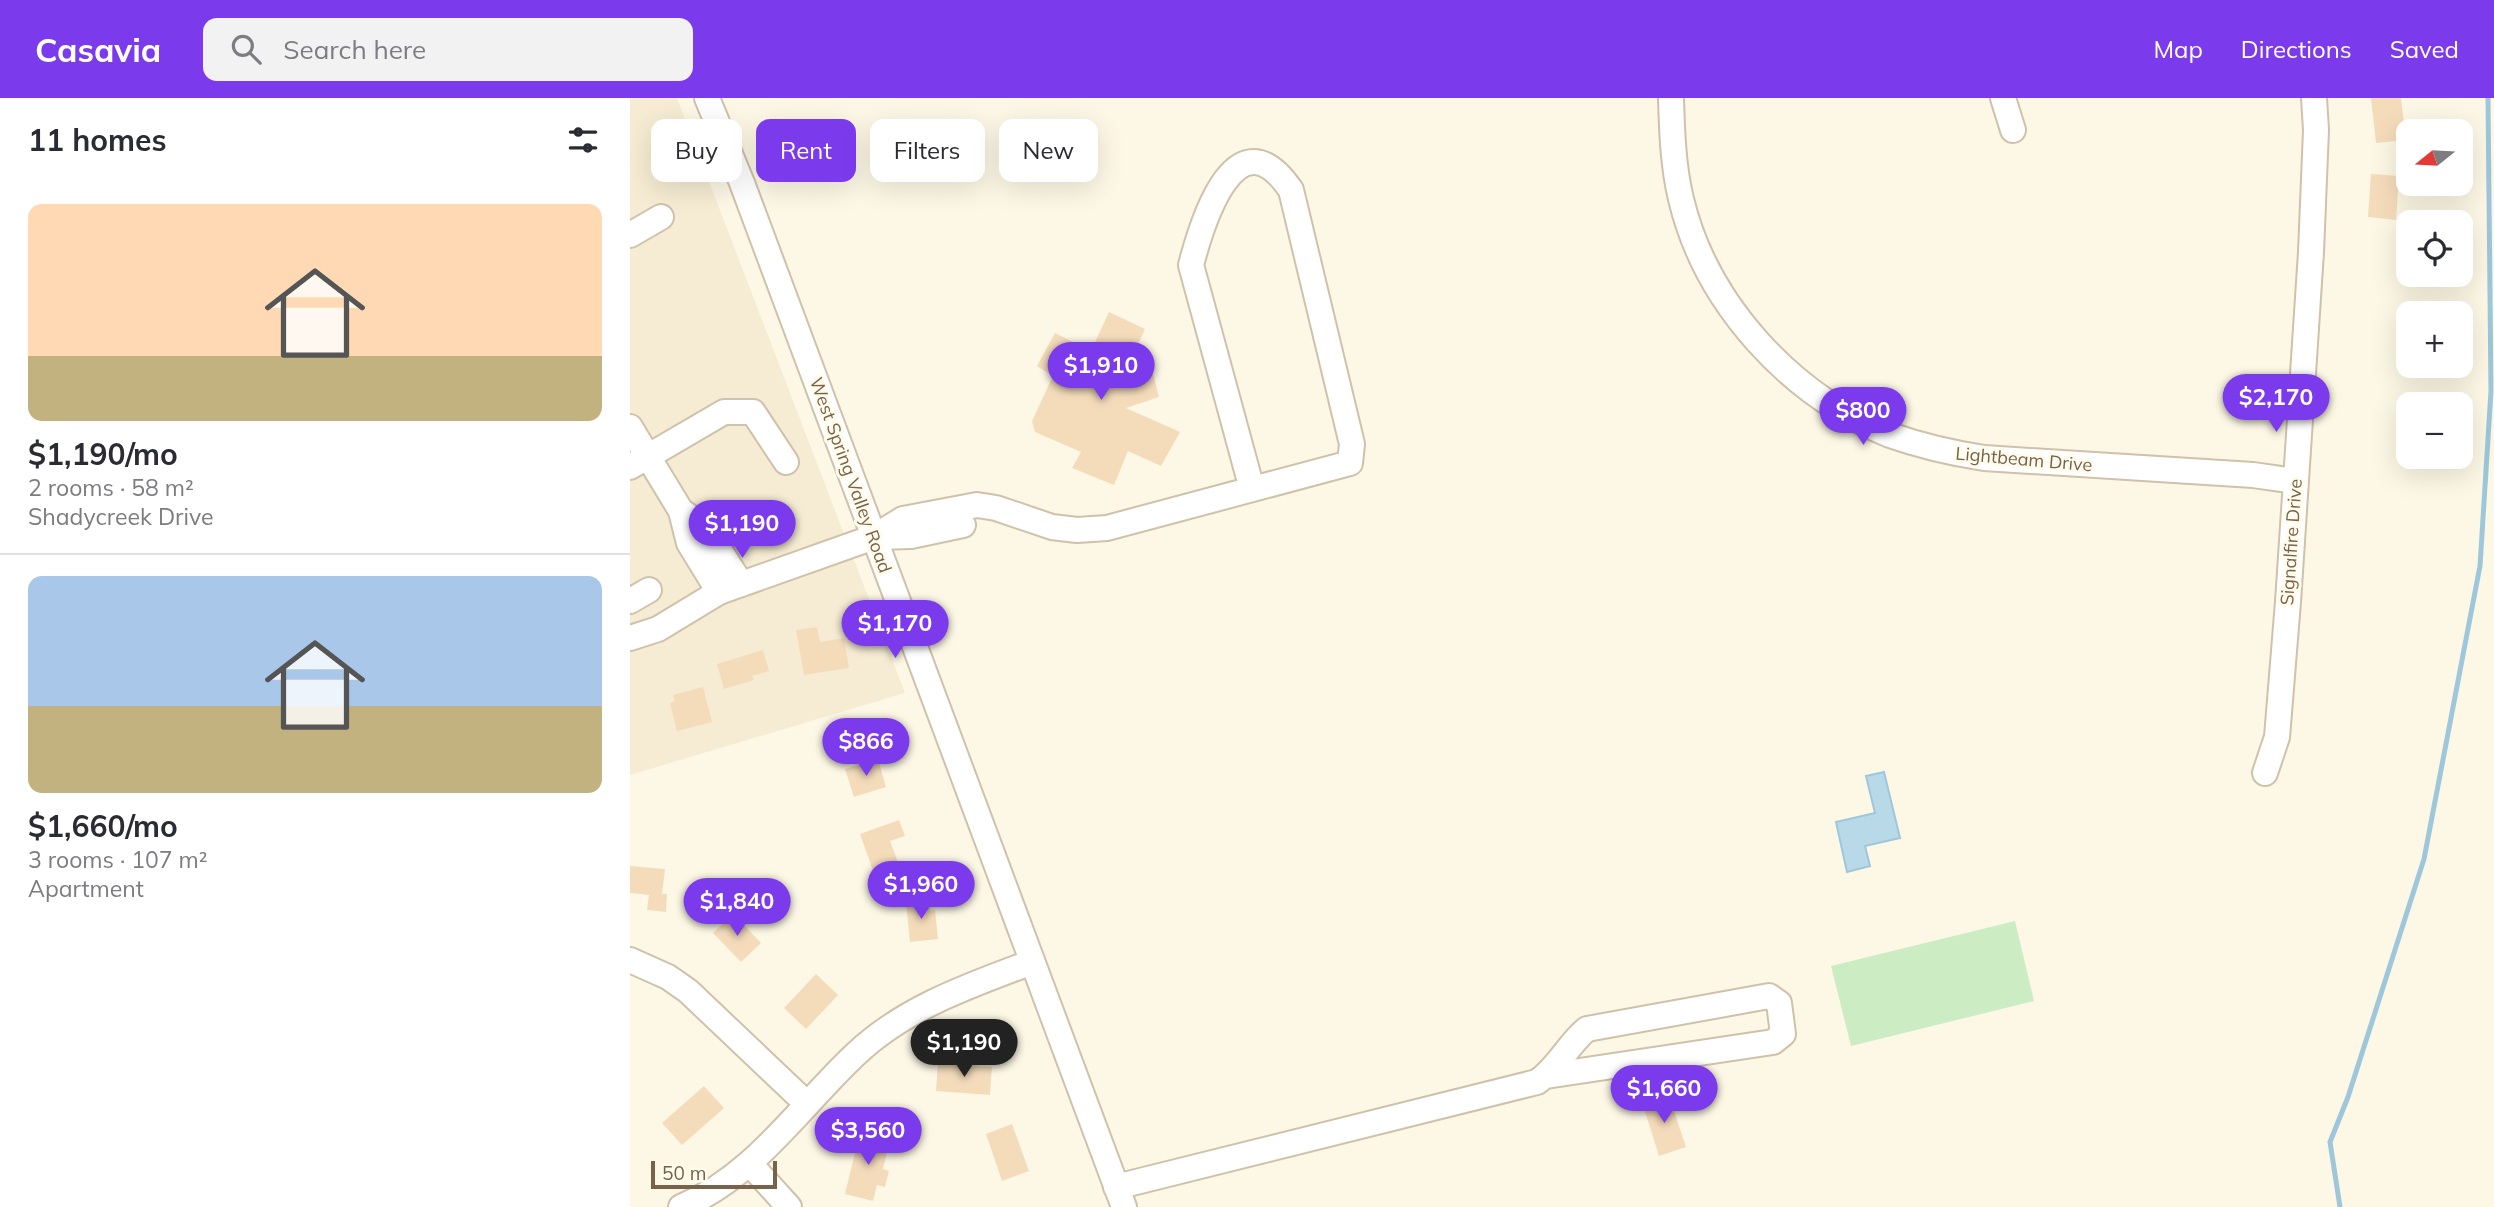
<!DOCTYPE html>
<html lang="en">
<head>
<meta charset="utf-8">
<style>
	:root { --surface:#fff; --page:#f2f2f3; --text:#2b2b33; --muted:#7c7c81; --line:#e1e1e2; --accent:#7c3aed }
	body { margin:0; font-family:Mulish,sans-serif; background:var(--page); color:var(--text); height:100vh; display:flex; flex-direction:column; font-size:26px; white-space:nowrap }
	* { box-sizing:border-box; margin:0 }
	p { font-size:23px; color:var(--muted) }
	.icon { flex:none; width:38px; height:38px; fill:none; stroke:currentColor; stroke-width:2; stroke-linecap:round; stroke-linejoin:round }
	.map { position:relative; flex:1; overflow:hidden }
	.sheet { display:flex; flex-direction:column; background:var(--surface); width:630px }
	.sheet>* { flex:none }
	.guide { position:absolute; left:21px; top:21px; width:665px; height:63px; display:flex; gap:14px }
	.needle { width:46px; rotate:252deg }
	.tools { position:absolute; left:1766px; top:21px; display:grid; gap:14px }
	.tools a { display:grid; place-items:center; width:77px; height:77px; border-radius:14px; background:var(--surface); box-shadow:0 7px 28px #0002; font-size:35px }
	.scale { position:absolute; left:21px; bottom:18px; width:126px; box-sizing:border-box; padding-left:7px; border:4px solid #786249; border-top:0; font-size:19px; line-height:24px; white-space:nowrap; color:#786249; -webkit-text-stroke:5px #fffbed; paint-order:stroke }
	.price { position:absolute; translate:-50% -60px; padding:0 16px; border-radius:24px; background:var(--accent); color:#fff; font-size:23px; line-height:46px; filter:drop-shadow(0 2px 4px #0008) }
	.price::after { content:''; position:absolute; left:50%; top:42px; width:21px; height:16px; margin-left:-10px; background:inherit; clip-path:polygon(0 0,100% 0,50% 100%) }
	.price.active { background:#222; color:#fff }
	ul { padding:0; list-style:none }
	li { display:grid; align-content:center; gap:14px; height:371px; padding:0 28px }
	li+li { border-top:2px solid var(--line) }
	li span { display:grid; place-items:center; height:217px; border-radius:14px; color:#555 }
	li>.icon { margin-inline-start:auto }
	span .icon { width:126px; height:126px; fill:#fffc; stroke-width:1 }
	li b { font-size:30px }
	h2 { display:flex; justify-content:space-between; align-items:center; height:84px; padding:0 28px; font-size:30px }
	.chip { padding:0 24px; border-radius:14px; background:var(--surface); box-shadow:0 7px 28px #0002; font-size:24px; line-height:63px }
	.chip.active { background:var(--accent); color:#fff }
	header { display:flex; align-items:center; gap:42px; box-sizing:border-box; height:98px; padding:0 35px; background:var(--accent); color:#fff }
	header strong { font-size:33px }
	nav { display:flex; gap:38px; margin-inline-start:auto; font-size:24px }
	.search { width:490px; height:63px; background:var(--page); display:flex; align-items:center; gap:18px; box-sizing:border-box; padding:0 24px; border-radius:14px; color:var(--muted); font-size:26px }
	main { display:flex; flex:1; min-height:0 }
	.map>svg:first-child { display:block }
	.residential { fill:#f6ecd3 }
	.green { fill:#ccecc3 }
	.water { fill:#b8d9e8; stroke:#9ec7db; stroke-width:2 }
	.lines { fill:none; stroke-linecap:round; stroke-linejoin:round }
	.stream { stroke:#9ec7db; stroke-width:5 }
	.building { fill:#f4dcbb }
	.minor-casing { stroke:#d0c1ab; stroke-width:28 }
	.minor { stroke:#fff; stroke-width:24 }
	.labels { text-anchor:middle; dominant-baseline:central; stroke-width:6; stroke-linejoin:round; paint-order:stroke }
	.street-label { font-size:18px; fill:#786249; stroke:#fffbed }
</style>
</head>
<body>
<header>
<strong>Casavia</strong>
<div class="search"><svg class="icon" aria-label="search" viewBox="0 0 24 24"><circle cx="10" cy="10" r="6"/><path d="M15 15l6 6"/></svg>Search here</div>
<nav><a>Map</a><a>Directions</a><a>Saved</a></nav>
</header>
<main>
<section class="sheet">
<h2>11 homes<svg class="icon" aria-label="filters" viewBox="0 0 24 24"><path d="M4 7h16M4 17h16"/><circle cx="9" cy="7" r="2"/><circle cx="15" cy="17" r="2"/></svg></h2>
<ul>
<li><span style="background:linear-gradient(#ffd9b3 70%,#c2b280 0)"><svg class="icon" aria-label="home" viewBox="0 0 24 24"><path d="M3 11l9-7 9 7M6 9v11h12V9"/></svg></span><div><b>$1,190/mo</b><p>2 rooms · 58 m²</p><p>Shadycreek Drive</p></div></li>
<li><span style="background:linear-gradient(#a9c7e8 60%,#c2b280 0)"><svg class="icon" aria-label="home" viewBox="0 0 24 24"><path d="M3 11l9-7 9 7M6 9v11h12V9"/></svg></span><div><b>$1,660/mo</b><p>3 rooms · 107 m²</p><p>Apartment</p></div></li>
</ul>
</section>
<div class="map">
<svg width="1864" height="1109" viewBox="0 0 1864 1109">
	<rect width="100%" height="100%" fill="#fdf8e5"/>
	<polygon class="residential" points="0,0 47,0 275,595 0,677"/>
	<polygon class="green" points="1385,823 1404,903 1221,948 1201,868"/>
	<polygon class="water" points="1254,674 1270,740 1235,748 1240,768 1217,774 1206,724 1245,715 1236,678"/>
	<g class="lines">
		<polyline class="stream" points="1710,1109 1700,1044 1718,999 1794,761 1850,468 1861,293 1858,0"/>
	</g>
	<g class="building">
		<polygon points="1741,0 1771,0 1776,42 1746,45"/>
		<polygon points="1741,76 1769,78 1766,122 1738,119"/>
		<polygon points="479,214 515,231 490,286 523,276 529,299 496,310 550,334 531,368 498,353 484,387 442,370 451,354 405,334 402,323 423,278 407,268 425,235 461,253"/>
		<polygon points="187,529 190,544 214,540 219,570 174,577 166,532"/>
		<polygon points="133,552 139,573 122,578 124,582 94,591 87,566"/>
		<polygon points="73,589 82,624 47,633 40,605 45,603 43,597"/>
		<polygon points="248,661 256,689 224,699 215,671"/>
		<polygon points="269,722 275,738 260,743 271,772 246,781 230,736"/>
		<polygon points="0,768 35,771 32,796 37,796 36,814 17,812 19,797 0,795"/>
		<polygon points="299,802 300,813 305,812 308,841 280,844 276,804"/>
		<polygon points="103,816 131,845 111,864 83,835"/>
		<polygon points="186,876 208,897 176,931 154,910"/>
		<polygon points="308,965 362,969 360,997 306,993"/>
		<polygon points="74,988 94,1010 52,1047 32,1025"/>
		<polygon points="1038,995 1056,1049 1029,1058 1012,1004"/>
		<polygon points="382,1026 399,1073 372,1083 356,1036"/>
		<polygon points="230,1034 260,1041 253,1071 259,1073 255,1089 247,1087 243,1103 215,1096"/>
	</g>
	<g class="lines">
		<g class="minor-casing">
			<g id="minor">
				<polyline points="77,0 112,85 494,1109"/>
				<path d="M1041,0C1042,34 1043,68 1051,101C1076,206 1161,298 1260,337C1291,348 1322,355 1354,360L1623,377L1665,383"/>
				<polyline points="1373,0 1383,32"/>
				<polyline points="0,137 31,119"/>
				<polyline points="0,329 51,413 59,445 89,494"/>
				<polyline points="0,369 94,314 123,314 156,364"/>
				<polyline points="51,413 75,429 111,486"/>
				<polyline points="248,439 281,438 333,427"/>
				<polyline points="0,503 19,492"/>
				<path d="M0,540L28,531L89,494L244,439L273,421L347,407L366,410L422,429L447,432L477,430L720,365L722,346L661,92C607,13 573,121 561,167L622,391"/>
				<polyline points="1635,675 1647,639 1658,504 1681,154 1686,32 1684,0"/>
				<polyline points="0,862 38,879 58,893 177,1006"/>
				<polyline points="120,1066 159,1109"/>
				<path d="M486,1089L907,984C928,970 938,946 957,931L1139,898L1149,905L1153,936L1143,944L916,978"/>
				<path d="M51,1109C125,1078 170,1008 227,955C276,909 341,887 402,864"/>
			</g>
		</g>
		<use href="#minor" class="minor"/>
	</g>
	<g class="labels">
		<g class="street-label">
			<text transform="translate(1394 361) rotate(5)">Lightbeam Drive</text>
			<text transform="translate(221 377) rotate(70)">West Spring Valley Road</text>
			<text transform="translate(1661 444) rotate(-86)">Signalfire Drive</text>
		</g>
	</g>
</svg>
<div class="tools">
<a><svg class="needle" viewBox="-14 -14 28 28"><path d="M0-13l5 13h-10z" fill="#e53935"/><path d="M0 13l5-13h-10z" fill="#7c7c81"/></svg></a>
<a><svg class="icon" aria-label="locate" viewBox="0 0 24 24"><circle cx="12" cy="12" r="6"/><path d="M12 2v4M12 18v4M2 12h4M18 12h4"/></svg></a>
<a>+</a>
<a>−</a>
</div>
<div class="scale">50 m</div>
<b class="price" style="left:471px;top:304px">$1,910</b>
<b class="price" style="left:1646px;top:336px">$2,170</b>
<b class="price" style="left:1233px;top:349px">$800</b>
<b class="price" style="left:112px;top:462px">$1,190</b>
<b class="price" style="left:265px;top:562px">$1,170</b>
<b class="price" style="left:236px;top:680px">$866</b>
<b class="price" style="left:291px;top:823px">$1,960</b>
<b class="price" style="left:107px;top:840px">$1,840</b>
<b class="price active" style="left:334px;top:981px">$1,190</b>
<b class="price" style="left:1034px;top:1027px">$1,660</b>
<b class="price" style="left:238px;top:1069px">$3,560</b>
<div class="guide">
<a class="chip">Buy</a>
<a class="chip active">Rent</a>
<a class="chip">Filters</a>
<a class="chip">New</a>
</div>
</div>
</main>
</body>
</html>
